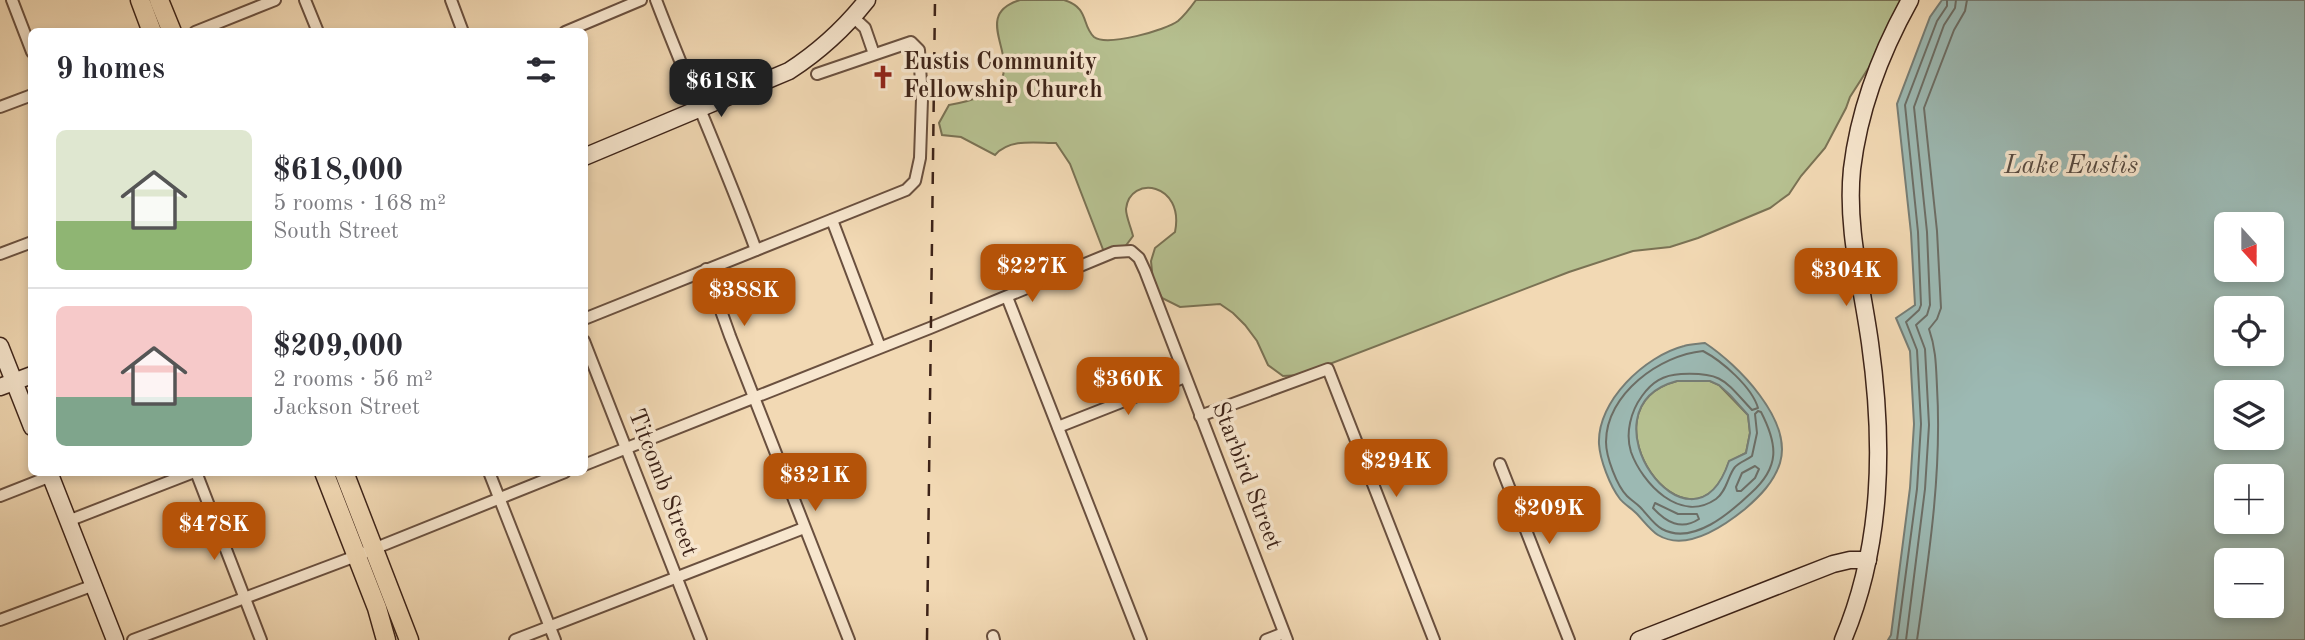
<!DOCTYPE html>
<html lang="en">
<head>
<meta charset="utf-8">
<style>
	:root { --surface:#fff; --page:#f2f2f3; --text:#2b2b33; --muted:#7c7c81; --line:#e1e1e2; --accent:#b45309 }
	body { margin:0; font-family:"Old Standard TT",serif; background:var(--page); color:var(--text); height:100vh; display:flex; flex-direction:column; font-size:26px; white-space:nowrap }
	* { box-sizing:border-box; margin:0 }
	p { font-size:23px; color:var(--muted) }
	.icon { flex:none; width:38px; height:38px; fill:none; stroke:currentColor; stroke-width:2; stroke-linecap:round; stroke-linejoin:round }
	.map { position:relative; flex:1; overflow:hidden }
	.details { position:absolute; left:28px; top:28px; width:560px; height:448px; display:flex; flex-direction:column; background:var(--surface); border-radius:10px; box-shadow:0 4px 10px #0003 }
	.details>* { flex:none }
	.needle { width:46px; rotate:159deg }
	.buttons { position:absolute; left:2214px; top:212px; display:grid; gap:14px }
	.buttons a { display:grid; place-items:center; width:70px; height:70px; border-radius:10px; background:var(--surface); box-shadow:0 4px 10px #0003; font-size:35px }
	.price { position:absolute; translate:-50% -60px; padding:0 16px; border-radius:14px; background:var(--accent); color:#fff; font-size:23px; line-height:46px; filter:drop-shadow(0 2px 4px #0008) }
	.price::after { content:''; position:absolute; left:50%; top:42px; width:21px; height:16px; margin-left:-10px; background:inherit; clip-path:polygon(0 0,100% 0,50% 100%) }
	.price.on { background:#222; color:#fff }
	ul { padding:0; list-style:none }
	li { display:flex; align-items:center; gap:21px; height:175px; padding:0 28px }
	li+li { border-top:2px solid var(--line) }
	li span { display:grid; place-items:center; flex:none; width:196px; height:140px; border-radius:10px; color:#555 }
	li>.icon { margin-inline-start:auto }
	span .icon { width:84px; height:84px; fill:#fffc; stroke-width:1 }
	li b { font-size:30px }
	h2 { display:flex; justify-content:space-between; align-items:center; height:84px; padding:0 28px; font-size:30px }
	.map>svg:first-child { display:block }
	.green { fill:#b6c090; stroke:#7a7254; stroke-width:2 }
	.water { fill:#9cb9b3; stroke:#767d75; stroke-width:2; fill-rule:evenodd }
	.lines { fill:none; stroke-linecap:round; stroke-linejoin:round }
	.shore { stroke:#6c6e66; stroke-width:2 }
	.street-casing { stroke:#6a503f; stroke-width:14 }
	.secondary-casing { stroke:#3d2318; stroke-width:19 }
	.primary-casing { stroke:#3d2318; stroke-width:21 }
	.street { stroke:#f7e6ce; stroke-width:10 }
	.secondary { stroke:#f7e6ce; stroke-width:16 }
	.primary { stroke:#f2d9b4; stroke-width:18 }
	.rail { stroke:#3d2318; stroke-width:2.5; stroke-dasharray:12 12; stroke-linecap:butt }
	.labels { text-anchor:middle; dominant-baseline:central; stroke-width:7; stroke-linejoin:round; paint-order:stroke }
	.poi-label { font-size:24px; font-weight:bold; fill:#3d2318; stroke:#f7e6ce; text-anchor:start }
	.street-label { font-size:24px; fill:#3d2318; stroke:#f7e6ce }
	.water-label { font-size:26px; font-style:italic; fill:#55483f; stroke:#f7e6ce }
</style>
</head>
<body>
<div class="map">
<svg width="2305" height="640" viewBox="0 0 2305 640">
	<rect width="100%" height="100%" fill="#f2d9b4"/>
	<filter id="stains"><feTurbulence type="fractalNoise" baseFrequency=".00286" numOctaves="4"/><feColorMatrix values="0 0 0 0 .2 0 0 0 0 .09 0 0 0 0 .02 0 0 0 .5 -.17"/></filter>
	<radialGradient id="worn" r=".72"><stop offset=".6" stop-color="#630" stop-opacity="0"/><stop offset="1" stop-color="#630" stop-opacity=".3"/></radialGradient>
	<g class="green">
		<path d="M1020,0C1033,0 1052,0 1064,0C1090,8 1081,25 1094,37C1107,47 1166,30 1178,21C1185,15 1191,7 1196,0H1904L1880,50L1850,97L1846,108L1825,148L1801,176L1789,194L1770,208L1698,238L1670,247L1633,251L1569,272L1301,375L1283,376L1268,365L1257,341L1245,325L1233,313L1220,304L1180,307L1162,298L1153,281L1151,261L1155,248L1175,232C1185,183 1130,174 1126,209C1126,217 1131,227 1133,236L1121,252H1104L1070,164L1056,143C1036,143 1010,138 995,155L961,137L942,135L939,123L949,105C1063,86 954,20 1020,0Z"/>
		<path d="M1677,381H1710L1719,385L1748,415L1750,433L1746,453L1729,462C1692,571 1575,408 1677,381Z"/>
	</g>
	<g class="water">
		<path d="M1942,0H2305V640H1888L1891,635L1910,488L1914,424L1910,351L1896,318L1915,305L1911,233L1897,104L1930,17ZM2226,224H2272V270H2226ZM2226,308H2272V354H2226ZM2226,392H2272V438H2226ZM2226,476H2272V522H2226ZM2226,560H2272V606H2226Z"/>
		<path d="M1705,343C1737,364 1793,420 1780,463C1774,482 1760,496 1745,509C1724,526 1686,552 1658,535C1650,530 1643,520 1636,513C1631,508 1624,504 1620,499C1610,486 1600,460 1599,444C1597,401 1645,356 1684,346C1691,344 1698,344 1705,343ZM1677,381H1710L1719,385L1730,395L1748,415L1750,433L1746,453L1729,461C1692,572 1575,408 1677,381Z"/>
	</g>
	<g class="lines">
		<g class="shore">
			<path d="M1703,351C1722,361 1752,387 1758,408L1752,410C1725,381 1723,372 1681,374C1663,375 1652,382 1642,396C1631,411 1625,433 1631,452C1642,483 1680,524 1716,499C1727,491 1728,475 1735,467C1739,462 1747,460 1752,456L1757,433L1755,414L1758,411L1761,412C1778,445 1780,467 1751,493C1731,512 1693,546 1662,529C1654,525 1646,513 1640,507C1636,503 1631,500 1627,496C1617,486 1606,457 1606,442C1606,394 1660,355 1703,351Z"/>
			<polygon points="1755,466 1759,469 1755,478 1741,491 1737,491 1736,487 1742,473"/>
			<path d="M1655,503L1678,514H1697L1699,519C1681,531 1666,522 1653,508Z"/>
			<polyline points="1897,640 1917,489 1921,424 1917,350 1906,322 1919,310 1921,305 1918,232 1905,105 1937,21 1947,6 1947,0"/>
			<polyline points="1906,640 1925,489 1929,425 1925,349 1916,325 1927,315 1930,305 1927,232 1914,107 1944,25 1955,8 1956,0"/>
			<path d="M1917,640C1929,556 1942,472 1937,387C1936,366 1936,349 1929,329L1937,319L1941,308L1937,231L1924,108L1954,30L1965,11L1967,0"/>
		</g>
		<g class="street-casing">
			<g id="street">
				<polyline points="12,0 32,52"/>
				<polyline points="305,0 318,32"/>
				<polyline points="451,0 463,32"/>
				<path d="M656,0C688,84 725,165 756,250"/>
				<polyline points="853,17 865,28 874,54"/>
				<polyline points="195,32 275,0"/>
				<polyline points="565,32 641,0"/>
				<polyline points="0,107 32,95"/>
				<polyline points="832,220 880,347"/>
				<polyline points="0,254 32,242"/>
				<polyline points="706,269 730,336 849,640"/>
				<polyline points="1007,297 1141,640"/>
				<polyline points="584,319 906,190 915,181 920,158 922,99 919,50 911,42 817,74"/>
				<polyline points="584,341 701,640"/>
				<polyline points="1200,416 1328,369 1434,640"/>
				<polyline points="1058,427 1185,377"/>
				<polyline points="1500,464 1569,640"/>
				<polyline points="584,465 930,328 1114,252 1131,251 1139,258 1145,271 1287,640"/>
				<polyline points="196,472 261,640"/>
				<polyline points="489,472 555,640"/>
				<polyline points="0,496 51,476"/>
				<polyline points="68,521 194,472"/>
				<polyline points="0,620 94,585"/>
				<polyline points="993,636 994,640"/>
				<polyline points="133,640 356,556 565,472"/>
				<polyline points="515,640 804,528"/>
				<polyline points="1266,640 1284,633"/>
			</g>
		</g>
		<g class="secondary-casing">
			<g id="secondary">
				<path d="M584,157L789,71C820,51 844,29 867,0"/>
				<polyline points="0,346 32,427"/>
				<polyline points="0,387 32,375"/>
				<polyline points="49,472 115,640"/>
				<polyline points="1639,640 1833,564 1850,560 1868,560"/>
				<path d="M1843,640C1883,545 1884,443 1870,343C1862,285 1846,228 1852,169C1859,110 1881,52 1910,0"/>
			</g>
		</g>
		<g class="primary-casing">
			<g id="primary">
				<polyline points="140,0 152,32"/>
				<polyline points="159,0 172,32"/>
				<polyline points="324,472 377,608 386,640"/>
				<polyline points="344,472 409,640"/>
			</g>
		</g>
		<use href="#street" class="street"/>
		<use href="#secondary" class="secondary"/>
		<use href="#primary" class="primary"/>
		<polyline class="rail" points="927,640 935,0"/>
	</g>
	<defs>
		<g id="church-bare" transform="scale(1.89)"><path d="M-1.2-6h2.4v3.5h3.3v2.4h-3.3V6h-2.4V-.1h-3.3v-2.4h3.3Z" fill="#8f2418" stroke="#f7e6ce" stroke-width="2.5" paint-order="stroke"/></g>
	</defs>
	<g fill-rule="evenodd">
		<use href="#church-bare" x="883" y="77"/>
	</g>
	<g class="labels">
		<g class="poi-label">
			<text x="903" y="63">Eustis Community<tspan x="903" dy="28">Fellowship Church</tspan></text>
		</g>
		<g class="street-label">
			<text transform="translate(1246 476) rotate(69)">Starbird Street</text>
			<text transform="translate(662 483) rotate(69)">Titcomb Street</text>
		</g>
		<g class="water-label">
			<text x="2071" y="166">Lake Eustis</text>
		</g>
	</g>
	<rect width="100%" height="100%" filter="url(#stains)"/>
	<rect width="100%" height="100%" fill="url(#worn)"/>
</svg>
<div class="buttons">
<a><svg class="needle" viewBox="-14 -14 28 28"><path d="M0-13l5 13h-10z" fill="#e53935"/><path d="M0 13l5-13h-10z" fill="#7c7c81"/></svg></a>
<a><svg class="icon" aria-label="locate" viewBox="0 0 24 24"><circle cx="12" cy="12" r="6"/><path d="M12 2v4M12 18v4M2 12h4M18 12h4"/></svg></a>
<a><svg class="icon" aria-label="layers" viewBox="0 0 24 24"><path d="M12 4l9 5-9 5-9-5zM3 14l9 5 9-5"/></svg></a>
<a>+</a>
<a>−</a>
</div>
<b class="price on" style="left:721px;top:119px">$618K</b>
<b class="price" style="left:1032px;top:304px">$227K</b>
<b class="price" style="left:1846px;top:308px">$304K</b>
<b class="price" style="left:744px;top:328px">$388K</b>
<b class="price" style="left:1128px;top:417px">$360K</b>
<b class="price" style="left:1396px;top:499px">$294K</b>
<b class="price" style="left:815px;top:513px">$321K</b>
<b class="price" style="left:1549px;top:546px">$209K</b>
<b class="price" style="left:214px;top:562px">$478K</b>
<section class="details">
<h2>9 homes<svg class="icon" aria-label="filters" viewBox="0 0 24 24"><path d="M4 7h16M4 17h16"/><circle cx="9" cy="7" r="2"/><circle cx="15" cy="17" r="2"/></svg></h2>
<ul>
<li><span style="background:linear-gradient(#dfe7d0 65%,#8fb573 0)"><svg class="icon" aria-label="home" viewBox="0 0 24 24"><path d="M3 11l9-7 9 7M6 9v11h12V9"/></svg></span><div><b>$618,000</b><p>5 rooms · 168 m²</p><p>South Street</p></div></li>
<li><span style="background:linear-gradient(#f6c9c9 65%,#7fa58c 0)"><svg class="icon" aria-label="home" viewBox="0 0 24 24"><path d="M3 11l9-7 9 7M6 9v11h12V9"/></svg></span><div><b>$209,000</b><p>2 rooms · 56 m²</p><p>Jackson Street</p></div></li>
</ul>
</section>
</div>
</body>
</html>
